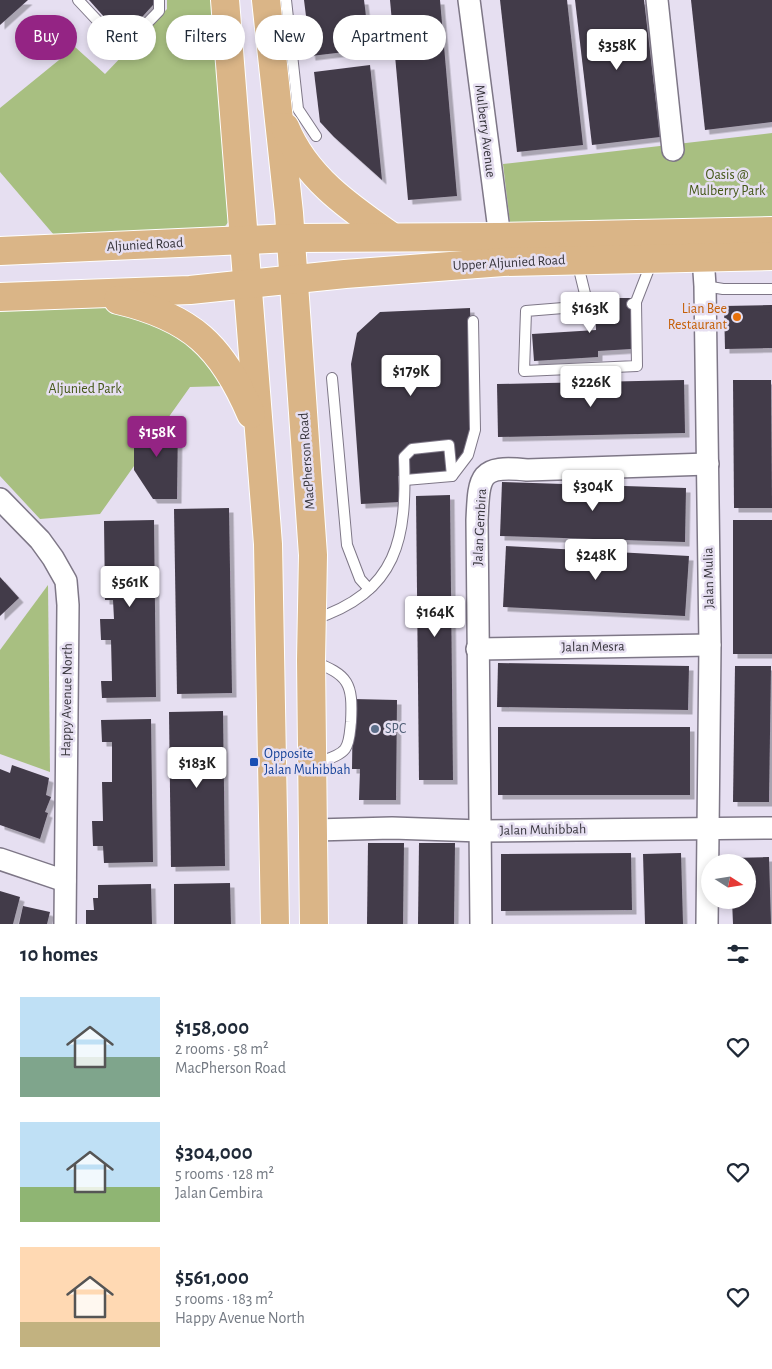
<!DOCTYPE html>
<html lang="en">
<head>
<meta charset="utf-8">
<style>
	:root { --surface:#fff; --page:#f2f2f3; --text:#1f2937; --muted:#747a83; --accent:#942484 }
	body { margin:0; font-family:"Alegreya Sans",sans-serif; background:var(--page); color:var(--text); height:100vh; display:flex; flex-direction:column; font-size:19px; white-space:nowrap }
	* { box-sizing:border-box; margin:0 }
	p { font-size:16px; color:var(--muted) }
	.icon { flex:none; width:28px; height:28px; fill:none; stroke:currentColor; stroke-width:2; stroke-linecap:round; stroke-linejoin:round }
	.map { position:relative; height:924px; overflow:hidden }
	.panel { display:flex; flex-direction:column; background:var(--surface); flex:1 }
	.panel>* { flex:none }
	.guide { position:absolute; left:15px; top:15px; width:500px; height:45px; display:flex; gap:10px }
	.needle { width:32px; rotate:102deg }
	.tools { position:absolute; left:701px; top:854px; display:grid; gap:10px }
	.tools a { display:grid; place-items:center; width:55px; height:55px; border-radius:50%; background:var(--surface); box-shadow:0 2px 8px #0003; font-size:25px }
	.price { position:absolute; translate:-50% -42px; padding:0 11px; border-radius:5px; background:#fff; color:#222; font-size:16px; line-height:32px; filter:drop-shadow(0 1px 2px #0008) }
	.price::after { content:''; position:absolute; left:50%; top:30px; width:15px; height:11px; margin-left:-8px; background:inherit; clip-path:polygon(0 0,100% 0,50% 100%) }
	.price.current { background:var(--accent); color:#fff }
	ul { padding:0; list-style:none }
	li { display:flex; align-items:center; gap:15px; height:125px; padding:0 20px }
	li span { display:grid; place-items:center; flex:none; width:140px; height:100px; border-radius:0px; color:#555 }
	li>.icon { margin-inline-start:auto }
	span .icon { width:60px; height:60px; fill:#fffc; stroke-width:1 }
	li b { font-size:21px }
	h2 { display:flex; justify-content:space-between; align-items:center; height:60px; padding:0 20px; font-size:21px }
	.chip { padding:0 18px; border-radius:22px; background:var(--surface); box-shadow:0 2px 8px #0003; font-size:18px; line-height:45px }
	.chip.current { background:var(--accent); color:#fff }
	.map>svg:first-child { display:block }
	.green { fill:#a8bf81 }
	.building { fill:#433b49; filter:url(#shadow) }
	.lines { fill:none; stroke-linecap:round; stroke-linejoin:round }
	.lane-casing { stroke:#7e7787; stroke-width:12 }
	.street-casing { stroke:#7e7787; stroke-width:24 }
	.primary-casing { stroke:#fff; stroke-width:30 }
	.lane { stroke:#fff; stroke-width:10 }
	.street { stroke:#fff; stroke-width:21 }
	.primary { stroke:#dab587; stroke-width:28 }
	.food-dot { fill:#e8710a; stroke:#e6dff1; stroke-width:2 }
	.service-dot { fill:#5c6f8a; stroke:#e6dff1; stroke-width:2 }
	.transit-dot { fill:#1a4fb4; stroke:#e6dff1; stroke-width:2 }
	.labels { text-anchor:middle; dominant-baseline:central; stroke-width:5; stroke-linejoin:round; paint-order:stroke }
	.street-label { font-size:14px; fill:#38363d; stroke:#e6dff1 }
	.park-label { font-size:14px; fill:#455818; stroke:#e6dff1 }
	.food-label { font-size:14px; fill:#c56008; stroke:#e6dff1; text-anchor:end }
	.service-label { font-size:14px; fill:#4e5e75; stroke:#e6dff1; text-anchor:start }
	.transit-label { font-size:14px; fill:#164399; stroke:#e6dff1; text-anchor:start }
</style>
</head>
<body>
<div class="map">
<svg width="772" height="924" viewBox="0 0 772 924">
	<defs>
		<filter id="shadow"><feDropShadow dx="4.5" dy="4.5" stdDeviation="0" flood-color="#0004"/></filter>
	</defs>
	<rect width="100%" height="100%" fill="#e6dff1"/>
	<g class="green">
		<polygon points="167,0 216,0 232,217 220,233 60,242 0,172 0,108 75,47 105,74 167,9"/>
		<polygon points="772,133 772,227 511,231 503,164"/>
		<polygon points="93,303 165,329 196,350 225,386 190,387 100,514 40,519 0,476 0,308"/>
		<polygon points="48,585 50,772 0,754 0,650"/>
	</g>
	<g class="building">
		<polygon points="0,0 28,0 0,25"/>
		<polygon points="89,0 153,0 153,5 123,38"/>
		<polygon points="304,0 364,0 370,49 311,56"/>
		<polygon points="390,0 440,0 457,196 408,200"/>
		<polygon points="500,0 567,0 583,145 517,152"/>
		<polygon points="575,0 644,0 660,137 592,145"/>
		<polygon points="691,0 772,0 772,122 705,130"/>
		<polygon points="370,65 377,131 382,180 334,137 320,122 314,72"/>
		<polygon points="595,298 631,298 631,349 598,351 598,357 534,361 532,334 596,330"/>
		<polygon points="772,305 772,348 725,349 724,306"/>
		<polygon points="470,308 474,420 460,461 445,473 398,476 400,502 361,504 351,364 357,333 380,312"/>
		<polygon points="684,380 685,433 498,437 497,384"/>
		<polygon points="733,380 771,380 772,508 734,508"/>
		<polygon points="134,422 178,422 177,499 153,499 134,470"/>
		<polygon points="502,482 686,488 685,542 500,536"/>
		<polygon points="450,495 453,780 419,780 416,496"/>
		<polygon points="229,508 232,693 177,694 174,509"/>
		<polygon points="154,520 156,697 102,698 101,681 112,681 111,640 101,640 100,619 114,619 113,600 105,600 104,521"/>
		<rect x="733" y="520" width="39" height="134"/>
		<polygon points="506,546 689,556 685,616 503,607"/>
		<polygon points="0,577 19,598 0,616"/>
		<polygon points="498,663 689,666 688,710 497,707"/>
		<polygon points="735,666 771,666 769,802 733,802"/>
		<polygon points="353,699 397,700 396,800 359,800 360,769 352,769"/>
		<polygon points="223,711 225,866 171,867 169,712"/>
		<polygon points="151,719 153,862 104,863 103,846 93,846 92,821 103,821 102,782 112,782 112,742 102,742 101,720"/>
		<rect x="498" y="727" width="192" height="68"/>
		<polygon points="12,765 49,778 46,795 51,797 45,812 48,813 40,839 0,825 0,769 10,773"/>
		<polygon points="368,843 404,843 403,924 367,924"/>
		<polygon points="419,843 455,843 454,924 418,924"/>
		<polygon points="631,853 632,910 501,911 501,854"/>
		<polygon points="681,853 683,924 645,924 643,854"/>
		<polygon points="769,857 771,924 733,924 732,900 748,900 748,862 731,862 731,858"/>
		<polygon points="230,883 231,924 174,924 174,884"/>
		<polygon points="151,884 152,924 86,924 86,910 94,910 93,898 98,898 98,885"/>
		<polygon points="0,891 20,897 13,924 0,924"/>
		<polygon points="23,906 50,912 47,924 19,924"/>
	</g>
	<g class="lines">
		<g class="lane-casing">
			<g id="lane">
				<polyline points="78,0 123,48 159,11 159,0"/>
				<polyline points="286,0 298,109 316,136"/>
				<polyline points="577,261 588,306 595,307"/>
				<polyline points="705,286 723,289 772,289"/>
				<polyline points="632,304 636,302 652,261"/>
				<polyline points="588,306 526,311 524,371 637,366 636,302"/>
				<polyline points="332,378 347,545 360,579 369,589"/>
				<polyline points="405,480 452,476 468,455 475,430 473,321"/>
				<path d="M312,620C399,592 407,538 404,457L412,449L449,445L452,476"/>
				<path d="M312,661C349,675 353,683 351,722C350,730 350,742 345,749C339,757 323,760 314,764"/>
			</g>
		</g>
		<g class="street-casing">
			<g id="street">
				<polyline points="469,0 502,253"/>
				<polyline points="657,0 673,150"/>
				<polyline points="702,242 705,286 710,645 707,924"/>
				<polyline points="0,499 40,540 53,558 66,581 68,605 65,924"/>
				<polyline points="477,649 710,645"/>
				<polyline points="315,830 392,828 481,831 772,828"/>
				<polyline points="0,859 65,881"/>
				<path d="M481,924L477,520C479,475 479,465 527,470L708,464"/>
			</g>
		</g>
		<g class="primary-casing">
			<g id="primary">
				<polyline points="225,0 268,544 275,924"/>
				<polyline points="266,0 289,213 313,555 311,660 314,924"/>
				<path d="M285,127C305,177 349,207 392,237"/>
				<polyline points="0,251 291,238 500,237 772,231"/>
				<polyline points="0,297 190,290 345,274 503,262 772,256"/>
				<path d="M118,300C191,317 222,346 251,414"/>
			</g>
		</g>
		<use href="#lane" class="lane"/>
		<use href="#street" class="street"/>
		<use href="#primary" class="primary"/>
	</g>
	<circle class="food-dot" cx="737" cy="317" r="5"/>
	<circle class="service-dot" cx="375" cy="729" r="5"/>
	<rect class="transit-dot" x="249" y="757" width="10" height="10" rx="2.5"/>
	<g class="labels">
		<g class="street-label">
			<text transform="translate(485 131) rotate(83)">Mulberry Avenue</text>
			<text transform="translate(145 245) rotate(-3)">Aljunied Road</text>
			<text transform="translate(509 263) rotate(-3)">Upper Aljunied Road</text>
			<text transform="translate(307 461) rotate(-94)">MacPherson Road</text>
			<text transform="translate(480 527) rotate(-87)">Jalan Gembira</text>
			<text transform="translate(709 578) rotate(-91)">Jalan Mulia</text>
			<text transform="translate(593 647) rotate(-1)">Jalan Mesra</text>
			<text transform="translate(67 700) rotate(-89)">Happy Avenue North</text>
			<text transform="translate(543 830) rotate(-1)">Jalan Muhibbah</text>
		</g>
		<g class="park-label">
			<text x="727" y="175">Oasis @<tspan x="727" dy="16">Mulberry Park</tspan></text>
			<text x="85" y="389">Aljunied Park</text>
		</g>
		<g class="food-label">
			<text x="727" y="309">Lian Bee<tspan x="727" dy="16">Restaurant</tspan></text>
		</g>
		<g class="service-label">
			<text x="385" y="729">SPC</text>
		</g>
		<g class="transit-label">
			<text x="264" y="754">Opposite<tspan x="264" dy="16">Jalan Muhibbah</tspan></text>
		</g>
	</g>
</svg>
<div class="tools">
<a><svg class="needle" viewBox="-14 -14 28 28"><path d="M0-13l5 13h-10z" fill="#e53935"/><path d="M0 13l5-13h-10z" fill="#747a83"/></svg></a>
</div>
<b class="price" style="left:617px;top:71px">$358K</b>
<b class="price" style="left:590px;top:334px">$163K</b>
<b class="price" style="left:411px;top:397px">$179K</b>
<b class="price" style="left:591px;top:408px">$226K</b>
<b class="price current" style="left:157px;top:458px">$158K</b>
<b class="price" style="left:593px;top:512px">$304K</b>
<b class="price" style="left:596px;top:581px">$248K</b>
<b class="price" style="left:130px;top:608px">$561K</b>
<b class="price" style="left:435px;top:638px">$164K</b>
<b class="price" style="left:197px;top:789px">$183K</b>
<div class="guide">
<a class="chip current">Buy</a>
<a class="chip">Rent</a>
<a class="chip">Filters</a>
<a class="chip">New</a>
<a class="chip">Apartment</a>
</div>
</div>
<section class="panel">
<h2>10 homes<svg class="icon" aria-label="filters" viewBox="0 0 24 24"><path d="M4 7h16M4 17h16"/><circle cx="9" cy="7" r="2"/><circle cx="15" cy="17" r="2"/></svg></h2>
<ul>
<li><span style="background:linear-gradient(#bfe0f5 60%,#7fa58c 0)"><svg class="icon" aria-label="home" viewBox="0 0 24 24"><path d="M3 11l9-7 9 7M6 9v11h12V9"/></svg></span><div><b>$158,000</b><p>2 rooms · 58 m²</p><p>MacPherson Road</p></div><svg class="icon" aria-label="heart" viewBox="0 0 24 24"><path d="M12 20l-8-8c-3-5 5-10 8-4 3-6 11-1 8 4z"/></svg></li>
<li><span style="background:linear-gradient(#bfe0f5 65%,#8fb573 0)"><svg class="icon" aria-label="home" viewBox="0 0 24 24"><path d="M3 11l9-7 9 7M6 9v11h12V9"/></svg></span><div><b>$304,000</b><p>5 rooms · 128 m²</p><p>Jalan Gembira</p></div><svg class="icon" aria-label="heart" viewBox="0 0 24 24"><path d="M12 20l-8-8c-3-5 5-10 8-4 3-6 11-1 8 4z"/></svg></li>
<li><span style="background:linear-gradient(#ffd9b3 75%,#c2b280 0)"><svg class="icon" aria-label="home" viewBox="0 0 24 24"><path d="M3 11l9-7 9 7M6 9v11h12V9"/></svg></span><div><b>$561,000</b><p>5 rooms · 183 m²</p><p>Happy Avenue North</p></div><svg class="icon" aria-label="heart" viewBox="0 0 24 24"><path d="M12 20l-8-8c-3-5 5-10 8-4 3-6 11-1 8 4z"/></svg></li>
</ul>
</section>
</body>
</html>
